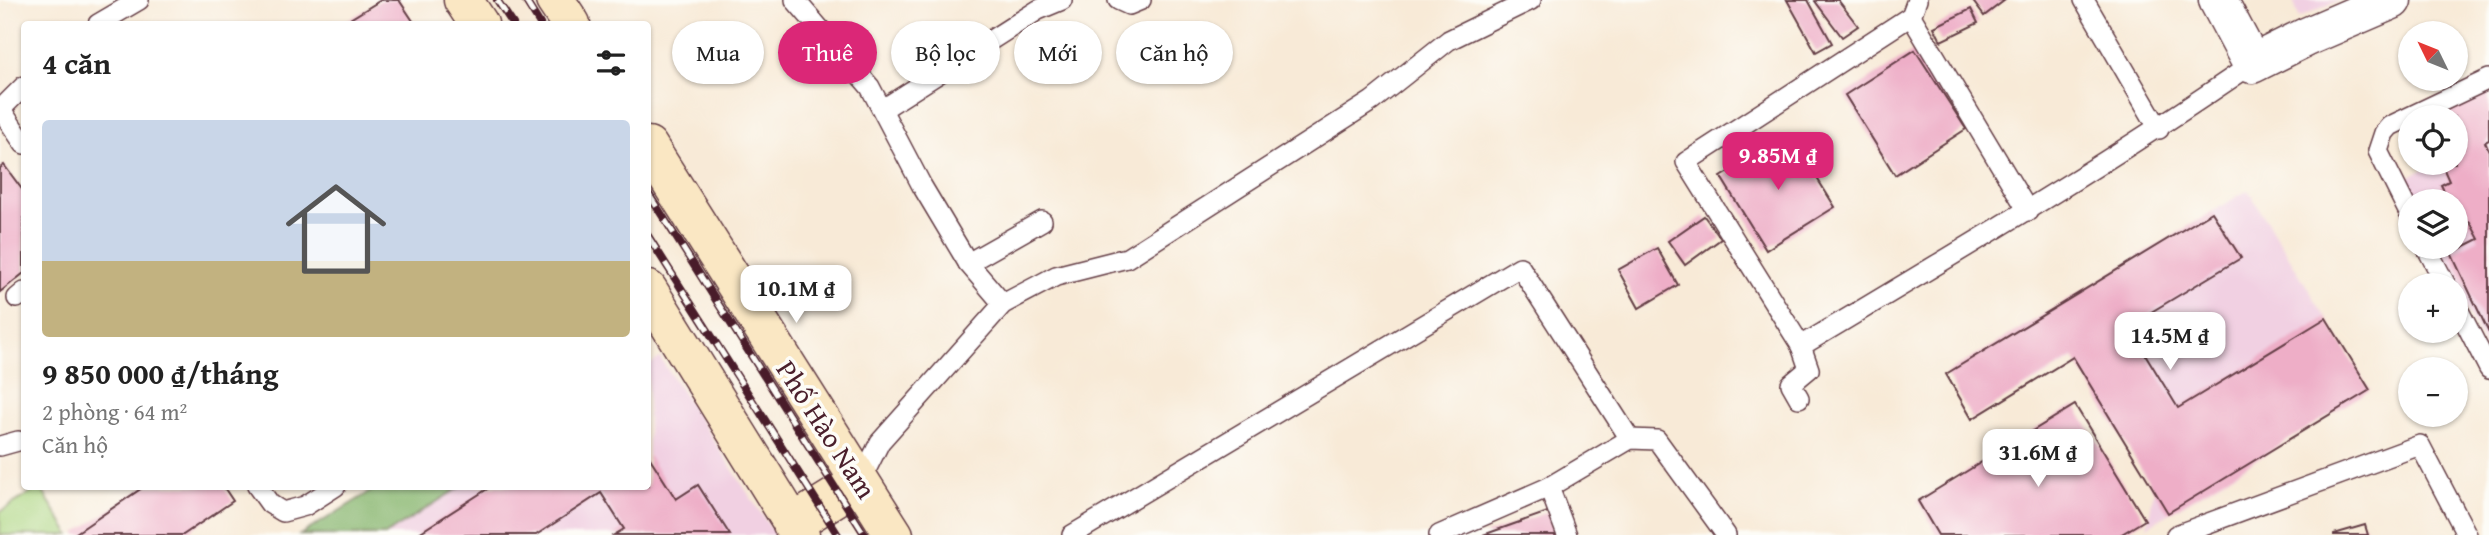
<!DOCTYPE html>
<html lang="vi">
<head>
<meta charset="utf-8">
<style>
	:root { --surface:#fff; --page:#f6f6f6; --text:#222; --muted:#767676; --line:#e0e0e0; --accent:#db2777 }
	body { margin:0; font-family:"Gentium Book Plus",serif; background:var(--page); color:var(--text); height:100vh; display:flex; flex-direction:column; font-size:26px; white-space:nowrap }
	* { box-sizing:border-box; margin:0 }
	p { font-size:23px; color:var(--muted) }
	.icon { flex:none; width:38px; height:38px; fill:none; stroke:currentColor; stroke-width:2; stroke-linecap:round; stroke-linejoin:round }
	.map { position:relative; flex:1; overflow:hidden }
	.details { position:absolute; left:21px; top:21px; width:630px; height:469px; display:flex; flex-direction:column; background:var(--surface); border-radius:7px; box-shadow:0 2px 5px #0004 }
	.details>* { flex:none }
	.top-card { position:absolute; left:672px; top:21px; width:665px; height:63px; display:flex; gap:14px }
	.needle { width:46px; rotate:313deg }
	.buttons { position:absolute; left:2398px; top:21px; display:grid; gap:14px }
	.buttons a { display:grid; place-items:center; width:70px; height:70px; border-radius:50%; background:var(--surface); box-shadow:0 2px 5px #0004; font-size:35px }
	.price { position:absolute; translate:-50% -60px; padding:0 16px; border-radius:14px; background:#fff; color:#222; font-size:23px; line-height:46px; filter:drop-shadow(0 2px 4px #0008) }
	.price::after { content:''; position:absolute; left:50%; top:42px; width:21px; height:16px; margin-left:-10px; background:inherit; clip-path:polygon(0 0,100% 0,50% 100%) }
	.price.current { background:var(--accent); color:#fff }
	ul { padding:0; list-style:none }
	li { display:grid; align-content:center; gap:14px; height:371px; padding:0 21px }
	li+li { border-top:2px solid var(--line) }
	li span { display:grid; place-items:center; height:217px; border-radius:7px; color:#555 }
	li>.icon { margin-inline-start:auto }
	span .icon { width:126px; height:126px; fill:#fffc; stroke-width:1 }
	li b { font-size:30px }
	h2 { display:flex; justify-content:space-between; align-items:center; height:84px; padding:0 21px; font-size:30px }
	.pill { padding:0 24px; border-radius:32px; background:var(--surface); box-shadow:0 2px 5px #0004; font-size:24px; line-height:63px }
	.pill.current { background:var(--accent); color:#fff }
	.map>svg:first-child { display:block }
	.built { fill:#f1d0e2 }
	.green { fill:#aad47f; stroke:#7a7a55; stroke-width:2 }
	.forest { fill:#87b66e; stroke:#686a4c; stroke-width:2 }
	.building { fill:#eeaec7 }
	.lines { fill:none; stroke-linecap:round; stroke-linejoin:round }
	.service-casing { stroke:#643d45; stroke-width:22 }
	.minor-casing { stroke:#643d45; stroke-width:41 }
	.secondary-casing { stroke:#643d45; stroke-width:41 }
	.service { stroke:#fff; stroke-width:19 }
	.minor { stroke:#fff; stroke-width:38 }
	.secondary { stroke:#fae7c3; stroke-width:38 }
	.rail-casing { stroke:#4a1f2b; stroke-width:8 }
	.rail { stroke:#fdfcf7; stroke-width:5; stroke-dasharray:16; stroke-linecap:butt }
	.labels { text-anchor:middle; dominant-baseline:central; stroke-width:7; stroke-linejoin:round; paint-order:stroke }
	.street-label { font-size:28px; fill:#4a1f2b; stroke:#fdfcf7 }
</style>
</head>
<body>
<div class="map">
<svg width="2489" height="535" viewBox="0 0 2489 535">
	<rect width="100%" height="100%" fill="#fdfcf7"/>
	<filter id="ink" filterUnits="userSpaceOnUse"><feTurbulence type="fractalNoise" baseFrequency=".0143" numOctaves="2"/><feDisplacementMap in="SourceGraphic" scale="14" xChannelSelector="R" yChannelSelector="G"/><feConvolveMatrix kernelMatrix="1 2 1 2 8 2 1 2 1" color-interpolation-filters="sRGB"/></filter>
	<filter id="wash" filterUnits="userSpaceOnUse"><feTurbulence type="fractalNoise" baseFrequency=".00686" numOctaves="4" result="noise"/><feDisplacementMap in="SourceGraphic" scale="28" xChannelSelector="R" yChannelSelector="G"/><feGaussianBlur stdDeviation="1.57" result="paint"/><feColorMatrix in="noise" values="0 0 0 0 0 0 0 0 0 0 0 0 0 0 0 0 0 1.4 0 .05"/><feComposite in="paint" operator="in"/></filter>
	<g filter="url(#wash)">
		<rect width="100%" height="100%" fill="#f8ead7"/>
		<g class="built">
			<polygon points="2293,0 2339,0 2299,18"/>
			<polygon points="2489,85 2489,358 2455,285 2434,247 2455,247 2455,201 2412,201 2402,180 2437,163 2455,163 2455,117 2438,117 2436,111"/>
			<polygon points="2248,190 2370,390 2147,527 2154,491 2074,358 1972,419 1946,374"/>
			<polygon points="660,358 775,535 385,535 460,487 648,486 648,366"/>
		</g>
		<polygon class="green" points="40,487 70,535 0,535 0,512"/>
		<polygon class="forest" points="378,487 460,487 385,535 300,535"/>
		<g id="blocks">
			<g class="building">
				<polygon points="381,0 399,0 415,24 342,24"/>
				<polygon points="1787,0 1808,0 1832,43 1816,52"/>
				<polygon points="1817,0 1838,0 1858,26 1842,37 1815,1"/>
				<polygon points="1972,0 2005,0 1984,16"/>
				<polygon points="1971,9 1978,23 1941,41 1934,27"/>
				<polygon points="1915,50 1966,129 1895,175 1845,95"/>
				<polygon points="2489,85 2489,140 2485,142 2489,151 2489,333 2451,253 2479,239 2470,222 2461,227 2455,215 2455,201 2449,201 2441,185 2449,181 2441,163 2455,163 2455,117 2435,117 2433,113"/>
				<polygon points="1790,135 1835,207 1766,250 1721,177"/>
				<polygon points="4,165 24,192 24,273 0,292 0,168"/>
				<polygon points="2212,212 2241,258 2128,326 2178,408 2326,318 2370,390 2168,513 2073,357 1972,419 1946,374"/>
				<polygon points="1704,216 1721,239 1685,265 1668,241"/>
				<polygon points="1657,248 1678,285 1639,308 1618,270"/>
				<polygon points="2075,405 2145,520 2120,535 1938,535 1918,501"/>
				<polygon points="648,455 676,499 698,485 730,535 614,535 624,529 601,493 536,535 416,535 492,486 648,486"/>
				<polygon points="145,486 223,486 233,501 183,535 77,535 76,533"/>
				<polygon points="1556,509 1565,535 1483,535"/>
				<polygon points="2365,525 2368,535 2334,535 2334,534"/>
			</g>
		</g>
	</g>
	<g filter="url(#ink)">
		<use href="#blocks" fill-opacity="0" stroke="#643d45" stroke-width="2"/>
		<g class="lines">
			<g class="service-casing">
				<g id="service">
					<polyline points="795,0 870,87 922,186 968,263 1003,304"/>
					<polyline points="1118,0 1129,5 1141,0"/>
					<polyline points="2084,0 2159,129"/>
					<polyline points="1911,16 2028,211"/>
					<polyline points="98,24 139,0"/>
					<polyline points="0,108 24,144"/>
					<polyline points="1,109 24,86"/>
					<polyline points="883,109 1038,10 1062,0"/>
					<polyline points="2410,215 2378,151 2384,133 2390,126 2489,79"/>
					<polyline points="2426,247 2446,285"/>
					<polyline points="968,263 1042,221"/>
					<polyline points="17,298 24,292"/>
					<polyline points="2455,303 2489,369"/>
					<polyline points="1801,346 1686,162 1911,16 1917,0"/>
					<path d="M1799,398L1791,384L1809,369L1801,346C1953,255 2106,165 2252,64"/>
					<polyline points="0,446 18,441"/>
					<polyline points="860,482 880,442 1003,304 1056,276 1127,258 1372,101 1449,40 1531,0"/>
					<polyline points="257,486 270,504 283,512 305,506 336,486"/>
					<polyline points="1549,487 1567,535"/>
					<polyline points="1072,535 1520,267 1630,439"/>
					<polyline points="1439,535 1549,487 1630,439 1657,440 1726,535"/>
					<polyline points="2176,535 2420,445 2467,535"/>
				</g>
			</g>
			<g class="minor-casing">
				<polyline id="minor" points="2218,0 2252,64 2306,37 2392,0"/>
			</g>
			<g class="secondary-casing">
				<g id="secondary">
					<polyline points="463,0 479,24"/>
					<polyline points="555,0 571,24"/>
					<polyline points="648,146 894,535"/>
					<polyline points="648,290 800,535"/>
					<polyline points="792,524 860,482"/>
				</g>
			</g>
			<use href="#service" class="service"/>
			<use href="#minor" class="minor"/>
			<use href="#secondary" class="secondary"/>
			<g class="rail-casing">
				<g id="rail">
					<polyline points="497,0 513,24"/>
					<polyline points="525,0 540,24"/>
					<polyline points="648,193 865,535"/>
					<polyline points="648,236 838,535"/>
				</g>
			</g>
			<use href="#rail" class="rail"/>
		</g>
	</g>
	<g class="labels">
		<g class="street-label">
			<text transform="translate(827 429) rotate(57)">Phố Hào Nam</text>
		</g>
	</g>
</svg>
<div class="buttons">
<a><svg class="needle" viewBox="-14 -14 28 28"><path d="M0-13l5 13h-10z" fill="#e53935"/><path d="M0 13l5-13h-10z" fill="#767676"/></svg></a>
<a><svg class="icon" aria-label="locate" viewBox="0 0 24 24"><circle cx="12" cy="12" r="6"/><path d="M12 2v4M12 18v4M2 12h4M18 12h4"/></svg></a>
<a><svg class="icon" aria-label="layers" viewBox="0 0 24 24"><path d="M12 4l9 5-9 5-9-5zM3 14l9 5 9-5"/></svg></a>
<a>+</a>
<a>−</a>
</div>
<b class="price current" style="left:1778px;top:192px">9.85M ₫</b>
<b class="price" style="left:796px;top:325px">10.1M ₫</b>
<b class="price" style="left:2170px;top:372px">14.5M ₫</b>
<b class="price" style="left:2038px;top:489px">31.6M ₫</b>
<div class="top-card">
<a class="pill">Mua</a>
<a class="pill current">Thuê</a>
<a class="pill">Bộ lọc</a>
<a class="pill">Mới</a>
<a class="pill">Căn hộ</a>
</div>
<section class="details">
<h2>4 căn<svg class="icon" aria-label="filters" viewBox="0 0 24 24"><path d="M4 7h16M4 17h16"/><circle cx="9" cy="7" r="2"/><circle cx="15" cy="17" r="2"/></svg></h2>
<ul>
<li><span style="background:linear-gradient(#c9d6e8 65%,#c2b280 0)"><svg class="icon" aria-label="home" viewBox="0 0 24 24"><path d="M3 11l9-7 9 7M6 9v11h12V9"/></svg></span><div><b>9 850 000 ₫/tháng</b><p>2 phòng · 64 m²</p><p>Căn hộ</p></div></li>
</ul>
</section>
</div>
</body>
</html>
